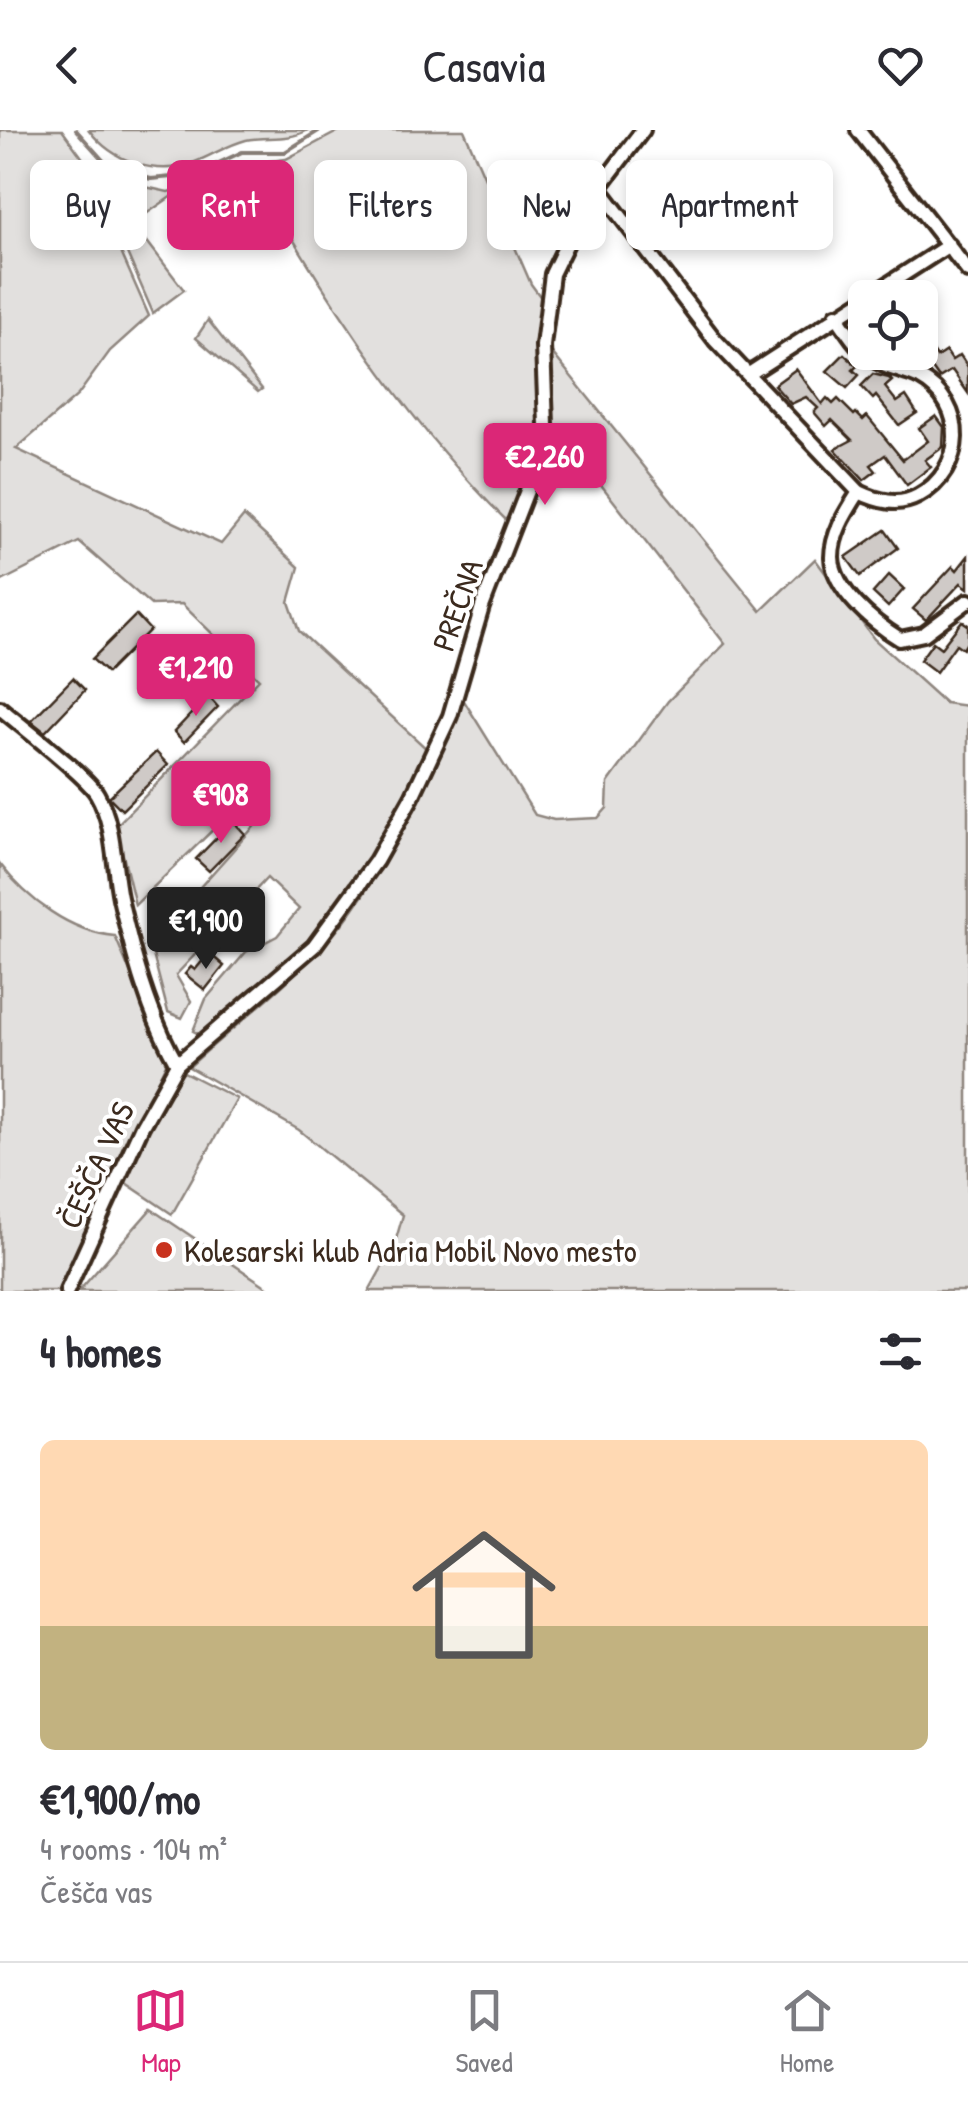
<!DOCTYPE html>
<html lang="en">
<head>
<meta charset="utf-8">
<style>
	:root { --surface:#fff; --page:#f7f7f7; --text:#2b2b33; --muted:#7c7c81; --line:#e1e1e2; --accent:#db2777 }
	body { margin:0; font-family:"Patrick Hand",sans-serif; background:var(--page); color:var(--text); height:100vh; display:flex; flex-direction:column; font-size:38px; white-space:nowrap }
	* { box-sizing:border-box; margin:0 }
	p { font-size:32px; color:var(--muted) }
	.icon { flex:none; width:55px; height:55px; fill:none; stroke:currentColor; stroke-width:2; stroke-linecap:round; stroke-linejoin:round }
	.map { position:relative; height:1161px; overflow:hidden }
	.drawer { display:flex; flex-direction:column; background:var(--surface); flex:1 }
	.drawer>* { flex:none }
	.guide { position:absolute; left:30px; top:30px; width:910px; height:90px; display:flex; gap:20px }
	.tools { position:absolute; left:848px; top:150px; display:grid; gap:20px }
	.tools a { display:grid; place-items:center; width:90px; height:90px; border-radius:15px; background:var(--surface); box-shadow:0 5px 15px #0003; font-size:50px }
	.price { position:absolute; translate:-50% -85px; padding:0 22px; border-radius:10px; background:var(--accent); color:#fff; font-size:32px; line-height:65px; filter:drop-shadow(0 2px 5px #0008) }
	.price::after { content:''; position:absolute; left:50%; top:60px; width:30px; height:22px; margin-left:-15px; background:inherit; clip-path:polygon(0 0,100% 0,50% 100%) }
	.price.on { background:#222; color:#fff }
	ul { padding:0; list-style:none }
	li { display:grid; align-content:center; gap:20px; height:530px; padding:0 40px }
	li span { display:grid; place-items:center; height:310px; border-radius:15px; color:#555 }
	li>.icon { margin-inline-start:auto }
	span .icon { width:180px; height:180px; fill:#fffc; stroke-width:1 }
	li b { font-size:42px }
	h2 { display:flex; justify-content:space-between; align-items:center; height:120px; padding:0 40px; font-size:42px }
	.chip { padding:0 35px; border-radius:15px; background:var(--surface); box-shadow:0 5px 15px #0003; font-size:35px; line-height:90px }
	.chip.on { background:var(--accent); color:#fff }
	header { display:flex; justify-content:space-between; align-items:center; height:130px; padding:0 40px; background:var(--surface); font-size:45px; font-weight:600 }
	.dock { display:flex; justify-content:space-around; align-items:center; height:140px; border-top:2px solid var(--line); background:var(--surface); font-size:28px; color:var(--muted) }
	.dock a { display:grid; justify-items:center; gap:5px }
	.dock .on { color:var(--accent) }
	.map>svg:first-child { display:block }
	.green { fill:#e2e0de; stroke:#8e857e; stroke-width:2.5 }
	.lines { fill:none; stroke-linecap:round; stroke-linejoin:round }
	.stream { stroke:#887e77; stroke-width:4 }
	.building { fill:#cfcac7; stroke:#3b2a1e; stroke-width:2.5 }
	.minor-casing { stroke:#3b2a1e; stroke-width:20 }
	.minor { stroke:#fff; stroke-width:12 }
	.poi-dot { fill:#c8321e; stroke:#fff; stroke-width:4 }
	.labels { text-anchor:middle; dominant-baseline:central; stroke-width:8; stroke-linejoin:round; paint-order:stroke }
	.street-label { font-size:32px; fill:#3b2a1e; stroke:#fff }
	.poi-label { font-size:32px; fill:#3b2a1e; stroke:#fff; text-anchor:start }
</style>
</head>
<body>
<header><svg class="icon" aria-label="back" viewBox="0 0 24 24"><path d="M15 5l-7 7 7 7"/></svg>Casavia<svg class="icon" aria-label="heart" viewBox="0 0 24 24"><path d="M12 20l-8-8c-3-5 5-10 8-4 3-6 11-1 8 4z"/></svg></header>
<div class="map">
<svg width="968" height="1161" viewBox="0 0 968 1161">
	<rect width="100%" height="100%" fill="#fff"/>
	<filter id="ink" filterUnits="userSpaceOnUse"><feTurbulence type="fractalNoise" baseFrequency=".01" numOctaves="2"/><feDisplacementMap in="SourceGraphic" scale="20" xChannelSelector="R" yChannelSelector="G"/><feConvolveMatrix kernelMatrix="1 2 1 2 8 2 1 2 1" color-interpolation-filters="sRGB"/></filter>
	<g filter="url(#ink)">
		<g class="green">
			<path d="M0,0H62L84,30L114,50L168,62L214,49L237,35L286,29L341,0H464L531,154L542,169L538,221L541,296L537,320L511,395C415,301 338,187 271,72L209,75L172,66L133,93L184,160L153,183L121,109L116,111L149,186L110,221L78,265L16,319L221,414L244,386L299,437L289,472L299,501L429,621L355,753L309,812L203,906L193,901L206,869L246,822L277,806L299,779L267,748L176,845L191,871L182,888L168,882L150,813L269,680L252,662L135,775L116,696L259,549L182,474L151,475L79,412L0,452Z"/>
			<path d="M89,0H308C289,11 267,6 246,10C227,15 213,25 195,32C157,48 112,31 89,0Z"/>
			<polygon points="208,190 262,259 258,262 196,208"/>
			<path d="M549,219L761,481L815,429L874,509L945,573L968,576V1161H369L394,1116L403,1085L299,1000L189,937C234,896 284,858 325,814C383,753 428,644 461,566L535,685L554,690L598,688L607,678L608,653L668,571L725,514L556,297L550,295Z"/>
			<path d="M0,734C27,769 70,802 115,806L167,931L58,1161H0Z"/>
			<polygon points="180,940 237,969 172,1084 120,1049"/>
			<polygon points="151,1079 273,1161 79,1161"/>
		</g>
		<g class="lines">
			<polyline class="stream" points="76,0 110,38 151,49 193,45 242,22 285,22 320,0"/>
		</g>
		<g class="building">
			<polygon points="920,202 937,227 946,221 952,230 960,225 968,237 968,263 952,240 939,248 920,221"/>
			<polygon points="844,224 857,236 853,240 859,245 847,258 827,241"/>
			<polygon points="796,239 822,274 827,268 833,274 838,269 854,285 856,283 863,290 867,286 903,330 928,311 919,298 936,286 944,297 943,317 925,330 931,337 907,355 885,325 871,335 876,341 864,350 835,319 852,310 832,290 826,296 814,282 818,278 806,267 791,274 774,255"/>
			<polygon points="873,244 889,248 892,251 885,257 897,272 906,266 917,283 899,295 876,266 873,269 861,256"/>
			<polygon points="885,400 898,418 860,446 846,427"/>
			<polygon points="968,426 968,458 961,453 926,490 913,479 953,436 957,440"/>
			<polygon points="889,445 904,459 888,477 873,463"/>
			<polygon points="136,485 150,500 107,543 92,529"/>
			<polygon points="962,491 968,495 968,511 963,519 956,514 936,542 920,530 933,512 941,518"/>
			<polygon points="73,548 85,560 45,602 31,591"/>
			<polygon points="208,566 218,577 184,612 174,602"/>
			<polygon points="156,622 168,635 122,680 109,667"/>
			<polygon points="233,691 245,704 209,741 196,729"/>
			<polygon points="209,823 224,836 205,860 185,844 191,837 195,840"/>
		</g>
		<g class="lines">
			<g class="minor-casing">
				<g id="minor">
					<polyline points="858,0 968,141"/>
					<path d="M598,57L715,210L859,362C847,381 832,403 832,427C833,460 874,493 900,509L924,504L968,471"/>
					<path d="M836,185C846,200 856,216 870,227C885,239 904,240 920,248C968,274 966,340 918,366C898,377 878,371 859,362"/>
					<polyline points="749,244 949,115"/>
					<path d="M0,578C20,595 87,646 97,664C115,695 113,734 120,768C133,825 148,883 177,934"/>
					<polyline points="67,1161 142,996 177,934 314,816 376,731 412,667 450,586 482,477 542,322 546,295 543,216 552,144 584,78 643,0"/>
				</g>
			</g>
			<use href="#minor" class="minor"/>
		</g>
	</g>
	<circle class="poi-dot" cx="164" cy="1120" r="10"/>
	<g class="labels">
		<g class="street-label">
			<text transform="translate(457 475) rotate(-71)">PREČNA</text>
			<text transform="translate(96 1035) rotate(-65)">ČEŠČA VAS</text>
		</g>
		<g class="poi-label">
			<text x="184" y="1120">Kolesarski klub Adria Mobil Novo mesto</text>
		</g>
	</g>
</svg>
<div class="tools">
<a><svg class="icon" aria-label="locate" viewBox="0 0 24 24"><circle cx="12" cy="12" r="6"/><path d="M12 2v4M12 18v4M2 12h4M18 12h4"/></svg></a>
</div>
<b class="price" style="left:545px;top:378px">€2,260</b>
<b class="price" style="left:196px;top:589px">€1,210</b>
<b class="price" style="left:221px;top:716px">€908</b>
<b class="price on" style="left:206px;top:842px">€1,900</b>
<div class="guide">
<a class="chip">Buy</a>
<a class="chip on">Rent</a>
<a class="chip">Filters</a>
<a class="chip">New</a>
<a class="chip">Apartment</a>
</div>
</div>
<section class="drawer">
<h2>4 homes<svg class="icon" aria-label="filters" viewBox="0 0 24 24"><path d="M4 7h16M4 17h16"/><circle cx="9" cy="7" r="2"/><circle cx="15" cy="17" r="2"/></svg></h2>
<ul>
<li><span style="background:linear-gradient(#ffd9b3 60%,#c2b280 0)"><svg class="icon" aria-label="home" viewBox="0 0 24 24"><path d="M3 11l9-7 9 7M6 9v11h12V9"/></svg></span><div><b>€1,900/mo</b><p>4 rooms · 104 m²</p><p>Češča vas</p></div></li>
</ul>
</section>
<nav class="dock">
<a class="on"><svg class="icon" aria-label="map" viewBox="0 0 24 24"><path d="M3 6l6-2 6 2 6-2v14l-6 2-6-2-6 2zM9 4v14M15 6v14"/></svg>Map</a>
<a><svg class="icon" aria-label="saved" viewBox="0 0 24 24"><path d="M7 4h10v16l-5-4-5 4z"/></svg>Saved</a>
<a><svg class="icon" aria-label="home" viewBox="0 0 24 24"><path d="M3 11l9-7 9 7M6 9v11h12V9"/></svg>Home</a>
</nav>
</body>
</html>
